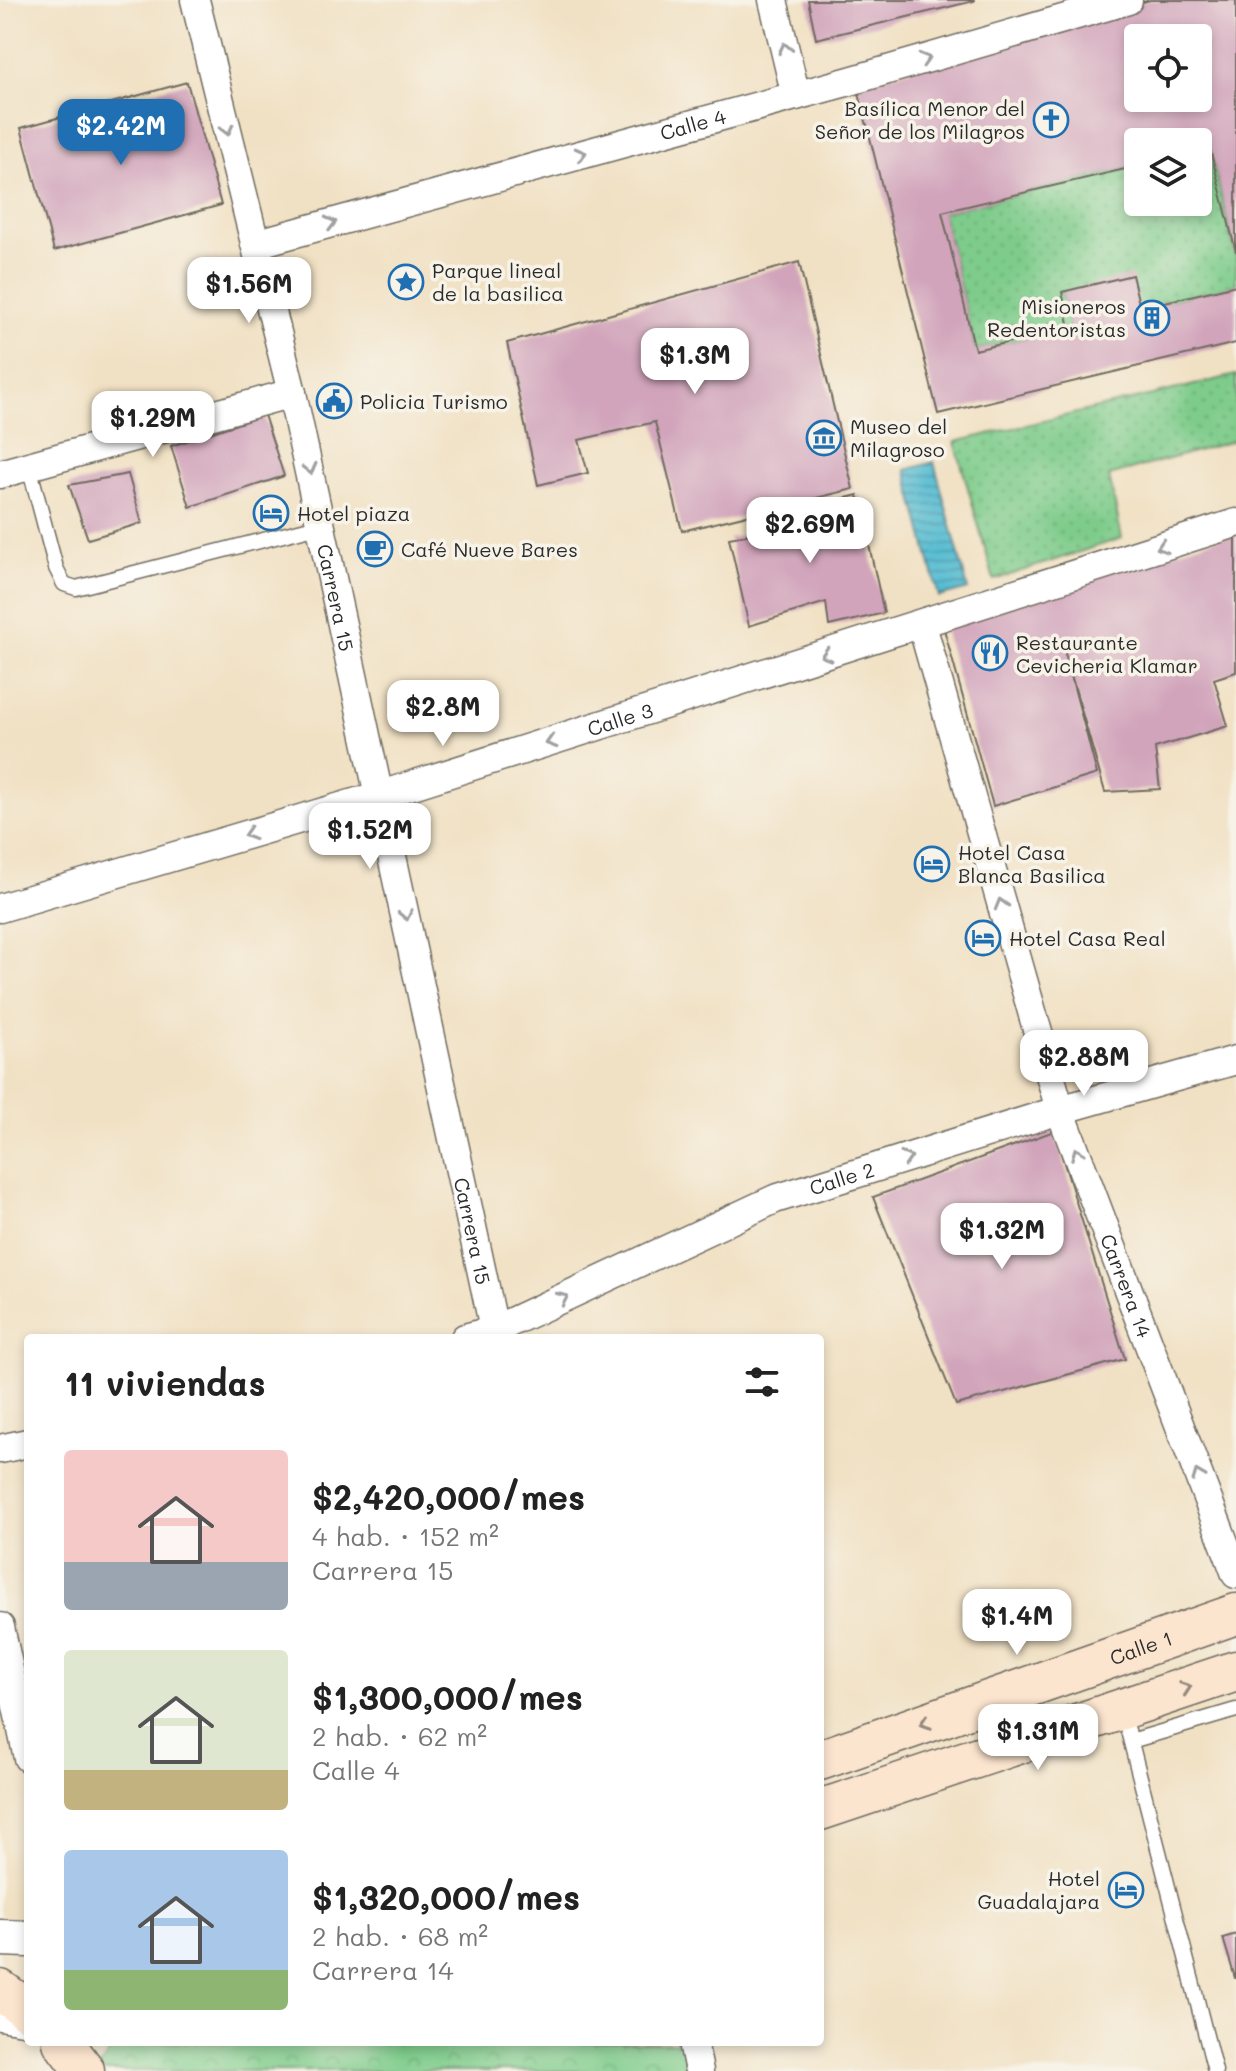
<!DOCTYPE html>
<html lang="es">
<head>
<meta charset="utf-8">
<style>
	:root { --surface:#fff; --page:#f6f6f6; --text:#222; --muted:#767676; --accent:#1f6fb2 }
	body { margin:0; font-family:Mali,sans-serif; background:var(--page); color:var(--text); height:100vh; display:flex; flex-direction:column; font-size:30px; white-space:nowrap }
	* { box-sizing:border-box; margin:0 }
	p { font-size:26px; color:var(--muted) }
	.icon { flex:none; width:44px; height:44px; fill:none; stroke:currentColor; stroke-width:2; stroke-linecap:round; stroke-linejoin:round }
	.map { position:relative; flex:1; overflow:hidden }
	.drawer { position:absolute; left:24px; top:1334px; width:800px; height:712px; display:flex; flex-direction:column; background:var(--surface); border-radius:8px; box-shadow:0 4px 12px #0003 }
	.drawer>* { flex:none }
	.fabs { position:absolute; left:1124px; top:24px; display:grid; gap:16px }
	.fabs a { display:grid; place-items:center; width:88px; height:88px; border-radius:8px; background:var(--surface); box-shadow:0 4px 12px #0003; font-size:40px }
	.price { position:absolute; translate:-50% -68px; padding:0 18px; border-radius:16px; background:#fff; color:#222; font-size:26px; line-height:52px; filter:drop-shadow(0 2px 4px #0008) }
	.price::after { content:''; position:absolute; left:50%; top:48px; width:24px; height:18px; margin-left:-12px; background:inherit; clip-path:polygon(0 0,100% 0,50% 100%) }
	.price.current { background:var(--accent); color:#fff }
	ul { padding:0; list-style:none }
	li { display:flex; align-items:center; gap:24px; height:200px; padding:0 40px }
	li span { display:grid; place-items:center; flex:none; width:224px; height:160px; border-radius:8px; color:#555 }
	li>.icon { margin-inline-start:auto }
	span .icon { width:96px; height:96px; fill:#fffc; stroke-width:1 }
	li b { font-size:34px }
	h2 { display:flex; justify-content:space-between; align-items:center; height:96px; padding:0 40px; font-size:34px }
	.map>svg:first-child { display:block }
	.grass { fill:url(#grass-dots); stroke:#547c5b; stroke-width:2 }
	.park { fill:url(#park-crowns); stroke:#547c5b; stroke-width:2 }
	.water { fill:url(#water-rules); stroke:#3f737e; stroke-width:2 }
	.building { fill:#d1a4bb; fill-rule:evenodd }
	.lines { fill:none; stroke-linecap:round; stroke-linejoin:round }
	.service-casing { stroke:#706b61; stroke-width:17 }
	.pedestrian-casing { stroke:#706b61; stroke-width:25 }
	.minor-casing { stroke:#706b61; stroke-width:31 }
	.tertiary-casing { stroke:#706b61; stroke-width:39 }
	.secondary-casing { stroke:#706b61; stroke-width:43 }
	.service { stroke:#fff; stroke-width:14 }
	.pedestrian { stroke:#fff; stroke-width:22 }
	.minor { stroke:#fff; stroke-width:28 }
	.tertiary { stroke:#fff; stroke-width:36 }
	.secondary { stroke:#fce5cf; stroke-width:40 }
	.oneway { stroke:#a0a0a0 }
	.oneway2 { stroke:#94887d }
	.labels { text-anchor:middle; dominant-baseline:central; stroke-width:7; stroke-linejoin:round; paint-order:stroke }
	.poi-label { font-size:20px; fill:#2b2b2b; stroke:#f7f3e8; text-anchor:start }
	.street-label { font-size:20px; fill:#2b2b2b; stroke:#f7f3e8 }
</style>
</head>
<body>
<div class="map">
<svg width="1236" height="2071" viewBox="0 0 1236 2071">
	<defs>
		<pattern id="grass-dots" width="8" height="8" patternUnits="userSpaceOnUse" patternTransform="scale(2)"><rect width="8" height="8" fill="#7ecc8b"/><path d="M2 2h.1M6 6h.1" fill="none" stroke="#6daf78" stroke-width="1.8" stroke-linecap="round"/></pattern>
		<pattern id="park-crowns" width="20" height="18" patternUnits="userSpaceOnUse" patternTransform="scale(2)"><rect width="20" height="18" fill="#7ecc8b"/><path d="M2 6a3 3 0 1 1 6 0M12 15a3 3 0 1 1 6 0" fill="none" stroke="#6daf78"/></pattern>
		<pattern id="water-rules" width="6" height="5" patternUnits="userSpaceOnUse" patternTransform="scale(2)"><rect width="6" height="5" fill="#53bbd1"/><path d="M0 2.5h6" fill="none" stroke="#4598aa"/></pattern>
	</defs>
	<rect width="100%" height="100%" fill="#f7f3e8"/>
	<filter id="ink" filterUnits="userSpaceOnUse"><feTurbulence type="fractalNoise" baseFrequency=".0125" numOctaves="2"/><feDisplacementMap in="SourceGraphic" scale="16" xChannelSelector="R" yChannelSelector="G"/><feConvolveMatrix kernelMatrix="1 2 1 2 8 2 1 2 1" color-interpolation-filters="sRGB"/></filter>
	<filter id="wash" filterUnits="userSpaceOnUse"><feTurbulence type="fractalNoise" baseFrequency=".006" numOctaves="4" result="noise"/><feDisplacementMap in="SourceGraphic" scale="32" xChannelSelector="R" yChannelSelector="G"/><feGaussianBlur stdDeviation="1.8" result="paint"/><feColorMatrix in="noise" values="0 0 0 0 0 0 0 0 0 0 0 0 0 0 0 0 0 1.4 0 .05"/><feComposite in="paint" operator="in"/></filter>
	<g filter="url(#wash)">
		<rect width="100%" height="100%" fill="#f1e1c4"/>
		<g class="grass">
			<polygon points="1210,149 1236,257 1236,285 1140,308 1062,292 1070,328 975,350 942,212 1138,166 1138,202 1198,202 1198,152"/>
			<polygon points="1236,375 1236,440 1109,476 1122,538 994,580 955,442"/>
		</g>
		<polygon class="park" points="116,2042 683,2042 689,2071 97,2071"/>
		<polygon class="water" points="934,462 968,589 939,597 906,470"/>
		<g id="blocks">
			<g class="building">
				<polygon points="808,0 974,0 974,1 816,39"/>
				<path d="M1150,0H1236V252L1210,149L1198,152V142H1138V166L942,212L975,350L1070,328L1062,292L1132,275L1140,308L1236,285V343L938,414L857,85ZM1138,38H1198V98H1138Z"/>
				<polygon points="187,82 221,205 54,251 21,128"/>
				<polygon points="799,262 853,489 682,531 655,422 579,440 588,473 538,485 507,343"/>
				<polygon points="264,415 284,476 190,507 171,446"/>
				<polygon points="128,474 142,523 88,539 69,485"/>
				<polygon points="858,495 884,613 829,626 826,602 749,626 729,538 779,529 774,516"/>
				<polygon points="1236,533 1236,672 1214,679 1228,726 1155,748 1160,789 1105,792 1064,650 1097,774 993,806 942,622"/>
				<polygon points="1054,1131 1125,1359 956,1405 873,1197"/>
				<polygon points="1236,1934 1236,1978 1235,1978 1223,1938"/>
			</g>
		</g>
	</g>
	<g filter="url(#ink)">
		<use href="#blocks" fill-opacity="0" stroke="#706b61" stroke-width="2"/>
		<g class="lines">
			<g class="service-casing">
				<g id="service">
					<polyline points="29,466 56,568 64,584 76,588 322,525"/>
					<polyline points="1123,1711 1215,2071"/>
					<polyline points="1131,1741 1236,1710"/>
				</g>
			</g>
			<g class="pedestrian-casing">
				<polyline id="pedestrian" points="0,2019 28,2024"/>
			</g>
			<g class="minor-casing">
				<g id="minor">
					<path id="s1" d="M195,0L292,393L496,1338"/>
					<polyline points="773,0 796,96"/>
					<path id="s2" d="M255,244L850,81L1128,0"/>
					<polyline points="0,474 292,393"/>
					<path id="s3" d="M922,625L1060,1110L1236,1574"/>
					<path id="s4" d="M0,908L381,795L1236,523"/>
					<path id="s5" d="M465,1338L494,1330L775,1199L1060,1110L1236,1060"/>
					<polyline points="0,1449 28,1443"/>
					<polyline points="0,1627 28,1758"/>
					<polyline points="693,2042 699,2071"/>
				</g>
			</g>
			<g class="tertiary-casing">
				<polyline id="tertiary" points="0,1938 28,1939"/>
			</g>
			<g class="secondary-casing">
				<g id="secondary">
					<path id="s6" d="M820,1760L1236,1614"/>
					<polyline points="820,1810 1236,1671"/>
					<polyline points="0,1990 28,2010"/>
					<polyline points="63,2042 84,2070"/>
				</g>
			</g>
			<use href="#service" class="service"/>
			<use href="#pedestrian" class="pedestrian"/>
			<use href="#minor" class="minor"/>
			<use href="#tertiary" class="tertiary"/>
			<use href="#secondary" class="secondary"/>
		</g>
		<defs><path id="oneway-chevron" d="M-2-3.5L2.5 0L-2 3.5" fill="none" stroke-width="1.6" stroke-linecap="round" stroke-linejoin="round" transform="scale(2)"/></defs>
		<g class="oneway">
			<use href="#oneway-chevron" transform="translate(785 48) rotate(-103)"/>
			<use href="#oneway-chevron" transform="translate(925 59) rotate(-16)"/>
			<use href="#oneway-chevron" transform="translate(227 130) rotate(76)"/>
			<use href="#oneway-chevron" transform="translate(581 154) rotate(-15)"/>
			<use href="#oneway-chevron" transform="translate(331 223) rotate(-15)"/>
			<use href="#oneway-chevron" transform="translate(310 469) rotate(77)"/>
			<use href="#oneway-chevron" transform="translate(1162 547) rotate(162)"/>
			<use href="#oneway-chevron" transform="translate(826 655) rotate(163)"/>
			<use href="#oneway-chevron" transform="translate(551 742) rotate(163)"/>
			<use href="#oneway-chevron" transform="translate(249 834) rotate(163)"/>
			<use href="#oneway-chevron" transform="translate(1001 904) rotate(-106)"/>
			<use href="#oneway-chevron" transform="translate(406 915) rotate(78)"/>
			<use href="#oneway-chevron" transform="translate(1077 1153) rotate(-111)"/>
			<use href="#oneway-chevron" transform="translate(907 1158) rotate(-17)"/>
			<use href="#oneway-chevron" transform="translate(563 1298) rotate(-25)"/>
			<use href="#oneway-chevron" transform="translate(1198 1475) rotate(-111)"/>
		</g>
		<g class="oneway2">
			<use href="#oneway-chevron" transform="translate(1186 1688) rotate(-19)"/>
			<use href="#oneway-chevron" transform="translate(925 1723) rotate(161)"/>
		</g>
	</g>
	<defs>
		<g id="church-ring" transform="scale(1.8)"><circle r="9.5" fill="#f7f3e8" stroke="#1f6fb2" stroke-width="1.5"/><path d="M-1.2-6h2.4v3.5h3.3v2.4h-3.3V6h-2.4V-.1h-3.3v-2.4h3.3Z" fill="#1f6fb2"/></g>
		<g id="sight-ring" transform="scale(1.8)"><circle r="9.5" fill="#f7f3e8" stroke="#1f6fb2" stroke-width="1.5"/><path d="M0-6L1.8-2.2L6-1.7L2.9 1.2L3.7 5.4L0 3.3L-3.7 5.4L-2.9 1.2L-6-1.7L-1.8-2.2Z" fill="#1f6fb2"/></g>
		<g id="building-ring" transform="scale(1.8)"><circle r="9.5" fill="#f7f3e8" stroke="#1f6fb2" stroke-width="1.5"/><path d="M-4-6H4V6H1V3H-1V6H-4ZM-2.5-4.3h1.7v1.8h-1.7ZM.8-4.3h1.7v1.8H.8ZM-2.5-1h1.7V.8h-1.7ZM.8-1h1.7V.8H.8Z" fill="#1f6fb2"/></g>
		<g id="civic-ring" transform="scale(1.8)"><circle r="9.5" fill="#f7f3e8" stroke="#1f6fb2" stroke-width="1.5"/><path d="M-.6-6.5H3V-4.5H.6V-3L4-1V1h2V6H-6V1h2V-1L-.6-3ZM-1.2 2.5V6h2.4V2.5Z" fill="#1f6fb2"/></g>
		<g id="museum-ring" transform="scale(1.8)"><circle r="9.5" fill="#f7f3e8" stroke="#1f6fb2" stroke-width="1.5"/><path d="M0-6L6-3V-2H-6V-3ZM-5-1h2V3h-2ZM-1-1h2V3h-2ZM3-1h2V3H3ZM-6 4H6V6H-6Z" fill="#1f6fb2"/></g>
		<g id="hotel-ring" transform="scale(1.8)"><circle r="9.5" fill="#f7f3e8" stroke="#1f6fb2" stroke-width="1.5"/><path d="M-6-4.5h1.5V1H6V5H4.5V3h-9V5H-6ZM-4 0a1.8 1.8 0 1 1 3.6 0ZM.5 0V-2.5h3Q6-2.5 6 0Z" fill="#1f6fb2"/></g>
		<g id="cafe-ring" transform="scale(1.8)"><circle r="9.5" fill="#f7f3e8" stroke="#1f6fb2" stroke-width="1.5"/><path d="M-5.5-4.5H6V0H3Q3 3.5 0 3.5H-2.5Q-5.5 3.5-5.5 0ZM3-3.2v2h1.7v-2ZM-6 4.5H4V6H-6Z" fill="#1f6fb2"/></g>
		<g id="restaurant-ring" transform="scale(1.8)"><circle r="9.5" fill="#f7f3e8" stroke="#1f6fb2" stroke-width="1.5"/><path d="M-5-6h1v4h1v-4h1v4h1v-4h1v5L-1.5 .5V6h-2V.5L-5-1ZM5-6V6H3V1.5H1.5Q1.5-4 5-6Z" fill="#1f6fb2"/></g>
	</defs>
	<g fill-rule="evenodd">
		<use href="#church-ring" x="1051" y="120"/>
		<use href="#sight-ring" x="406" y="282"/>
		<use href="#building-ring" x="1152" y="318"/>
		<use href="#civic-ring" x="334" y="401"/>
		<use href="#museum-ring" x="824" y="438"/>
		<use href="#hotel-ring" x="271" y="513"/>
		<use href="#cafe-ring" x="375" y="549"/>
		<use href="#restaurant-ring" x="990" y="653"/>
		<use href="#hotel-ring" x="932" y="864"/>
		<use href="#hotel-ring" x="983" y="938"/>
		<use href="#hotel-ring" x="1126" y="1890"/>
	</g>
	<g class="labels">
		<g class="poi-label">
			<text x="1025" y="108" text-anchor="end">Basílica Menor del<tspan x="1025" dy="23">Señor de los Milagros</tspan></text>
			<text x="432" y="270">Parque lineal<tspan x="432" dy="23">de la basilica</tspan></text>
			<text x="1126" y="306" text-anchor="end">Misioneros<tspan x="1126" dy="23">Redentoristas</tspan></text>
			<text x="360" y="401">Policia Turismo</text>
			<text x="850" y="426">Museo del<tspan x="850" dy="23">Milagroso</tspan></text>
			<text x="297" y="513">Hotel piaza</text>
			<text x="401" y="549">Café Nueve Bares</text>
			<text x="1016" y="642">Restaurante<tspan x="1016" dy="23">Cevicheria Klamar</tspan></text>
			<text x="958" y="852">Hotel Casa<tspan x="958" dy="23">Blanca Basilica</tspan></text>
			<text x="1009" y="938">Hotel Casa Real</text>
			<text x="1100" y="1878" text-anchor="end">Hotel<tspan x="1100" dy="23">Guadalajara</tspan></text>
		</g>
		<g class="street-label">
			<text stroke="none"><textPath href="#s2" startOffset="454">Calle 4</textPath></text>
			<text stroke="none"><textPath href="#s1" startOffset="614">Carrera 15</textPath></text>
			<text stroke="none"><textPath href="#s4" startOffset="648">Calle 3</textPath></text>
			<text stroke="none"><textPath href="#s5" startOffset="410">Calle 2</textPath></text>
			<text stroke="none"><textPath href="#s1" startOffset="1262">Carrera 15</textPath></text>
			<text stroke="none"><textPath href="#s3" startOffset="692">Carrera 14</textPath></text>
			<text stroke="none"><textPath href="#s6" startOffset="340">Calle 1</textPath></text>
		</g>
	</g>
</svg>
<div class="fabs">
<a><svg class="icon" aria-label="locate" viewBox="0 0 24 24"><circle cx="12" cy="12" r="6"/><path d="M12 2v4M12 18v4M2 12h4M18 12h4"/></svg></a>
<a><svg class="icon" aria-label="layers" viewBox="0 0 24 24"><path d="M12 4l9 5-9 5-9-5zM3 14l9 5 9-5"/></svg></a>
</div>
<b class="price current" style="left:121px;top:167px">$2.42M</b>
<b class="price" style="left:249px;top:325px">$1.56M</b>
<b class="price" style="left:695px;top:396px">$1.3M</b>
<b class="price" style="left:153px;top:459px">$1.29M</b>
<b class="price" style="left:810px;top:565px">$2.69M</b>
<b class="price" style="left:443px;top:748px">$2.8M</b>
<b class="price" style="left:370px;top:871px">$1.52M</b>
<b class="price" style="left:1084px;top:1098px">$2.88M</b>
<b class="price" style="left:1002px;top:1271px">$1.32M</b>
<b class="price" style="left:1017px;top:1657px">$1.4M</b>
<b class="price" style="left:1038px;top:1772px">$1.31M</b>
<section class="drawer">
<h2>11 viviendas<svg class="icon" aria-label="filters" viewBox="0 0 24 24"><path d="M4 7h16M4 17h16"/><circle cx="9" cy="7" r="2"/><circle cx="15" cy="17" r="2"/></svg></h2>
<ul>
<li><span style="background:linear-gradient(#f6c9c9 70%,#9aa5b1 0)"><svg class="icon" aria-label="home" viewBox="0 0 24 24"><path d="M3 11l9-7 9 7M6 9v11h12V9"/></svg></span><div><b>$2,420,000/mes</b><p>4 hab. · 152 m²</p><p>Carrera 15</p></div></li>
<li><span style="background:linear-gradient(#dfe7d0 75%,#c2b280 0)"><svg class="icon" aria-label="home" viewBox="0 0 24 24"><path d="M3 11l9-7 9 7M6 9v11h12V9"/></svg></span><div><b>$1,300,000/mes</b><p>2 hab. · 62 m²</p><p>Calle 4</p></div></li>
<li><span style="background:linear-gradient(#a9c7e8 75%,#8fb573 0)"><svg class="icon" aria-label="home" viewBox="0 0 24 24"><path d="M3 11l9-7 9 7M6 9v11h12V9"/></svg></span><div><b>$1,320,000/mes</b><p>2 hab. · 68 m²</p><p>Carrera 14</p></div></li>
</ul>
</section>
</div>
</body>
</html>
